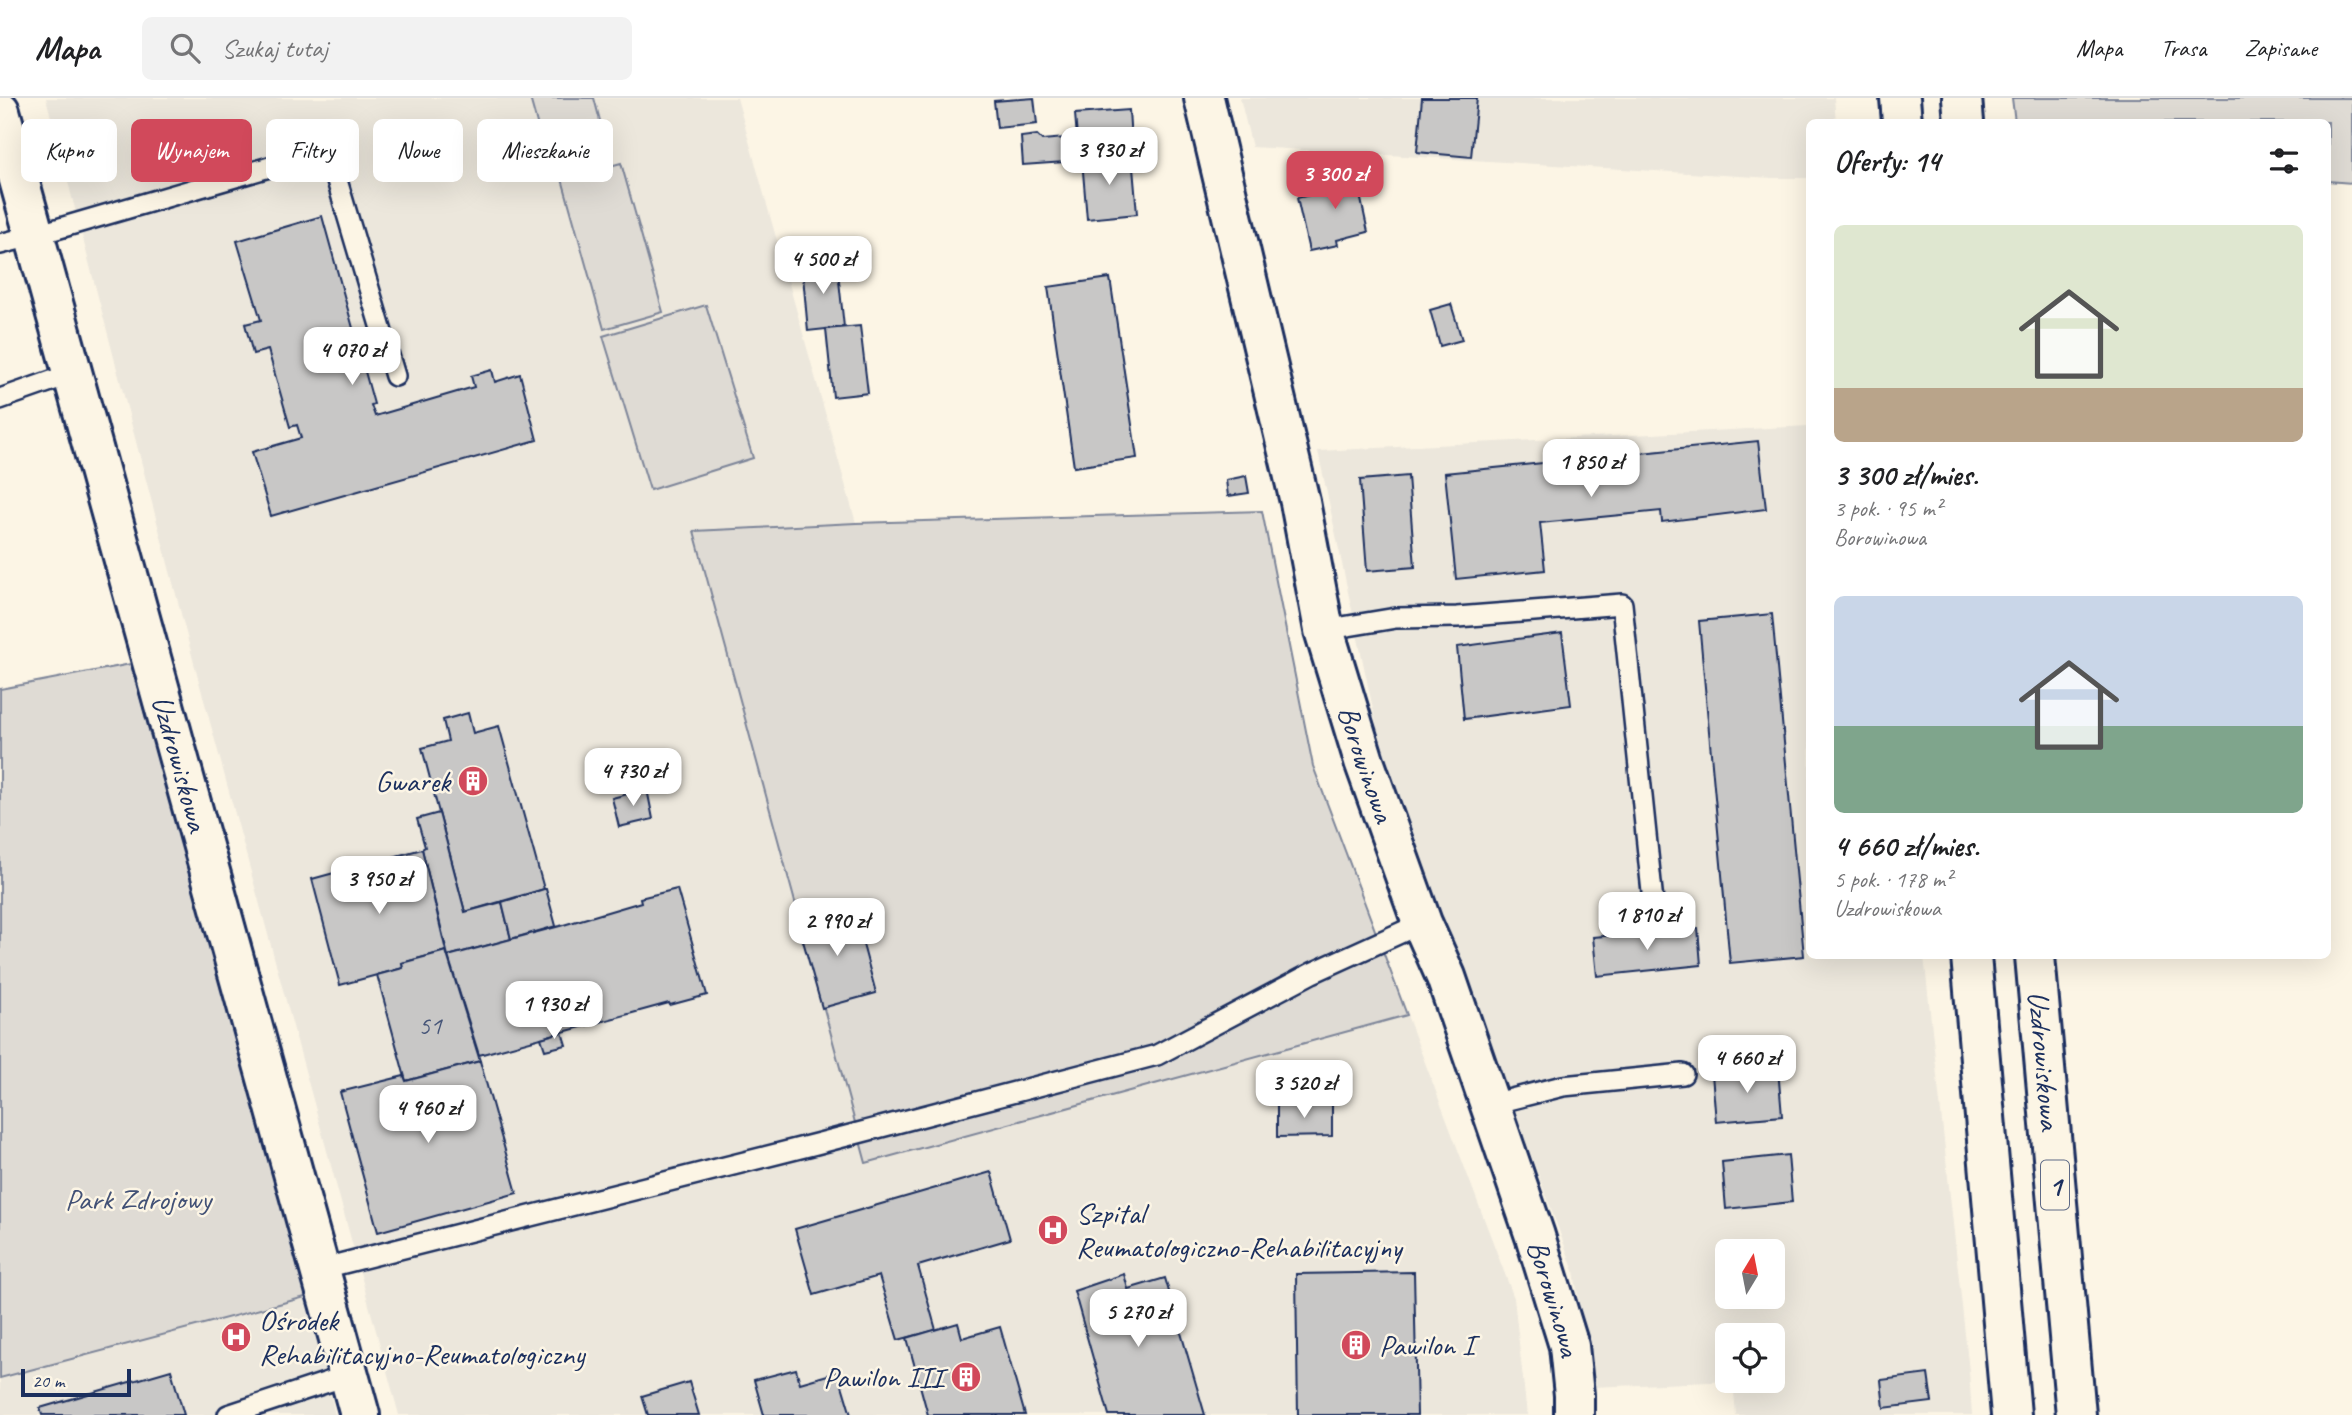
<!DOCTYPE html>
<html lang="pl">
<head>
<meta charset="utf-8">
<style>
	:root { --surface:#fff; --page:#f2f2f2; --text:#202124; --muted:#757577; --line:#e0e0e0; --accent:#d1495b }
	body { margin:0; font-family:Caveat,sans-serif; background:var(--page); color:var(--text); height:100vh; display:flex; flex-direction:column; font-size:26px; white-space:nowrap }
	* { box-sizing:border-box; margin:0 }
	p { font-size:23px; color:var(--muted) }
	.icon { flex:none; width:38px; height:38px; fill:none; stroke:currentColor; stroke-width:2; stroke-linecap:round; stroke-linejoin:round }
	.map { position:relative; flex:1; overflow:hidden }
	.drawer { position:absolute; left:1806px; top:21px; width:525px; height:840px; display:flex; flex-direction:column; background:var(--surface); border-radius:10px; box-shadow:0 7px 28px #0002 }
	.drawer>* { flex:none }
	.guide { position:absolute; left:21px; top:21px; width:665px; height:63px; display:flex; gap:14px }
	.needle { width:46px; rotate:10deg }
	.controls { position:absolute; left:1715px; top:1141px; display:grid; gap:14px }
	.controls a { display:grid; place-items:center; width:70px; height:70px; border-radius:10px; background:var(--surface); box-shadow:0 7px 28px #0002; font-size:35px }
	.scale { position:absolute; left:21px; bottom:18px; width:110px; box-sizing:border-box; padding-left:7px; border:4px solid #1b2f5e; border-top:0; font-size:19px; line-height:24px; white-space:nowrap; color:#1b2f5e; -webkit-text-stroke:5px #fcf5e5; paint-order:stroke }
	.price { position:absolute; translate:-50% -60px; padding:0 16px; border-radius:14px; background:#fff; color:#222; font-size:23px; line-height:46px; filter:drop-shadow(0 2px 4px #0008) }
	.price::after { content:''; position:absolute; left:50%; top:42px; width:21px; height:16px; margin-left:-10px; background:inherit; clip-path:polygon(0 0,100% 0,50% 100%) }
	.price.current { background:var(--accent); color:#fff }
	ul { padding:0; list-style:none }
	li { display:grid; align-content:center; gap:14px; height:371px; padding:0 28px }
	li span { display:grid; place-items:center; height:217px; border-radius:10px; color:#555 }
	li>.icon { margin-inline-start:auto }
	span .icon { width:126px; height:126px; fill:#fffc; stroke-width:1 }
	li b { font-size:30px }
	h2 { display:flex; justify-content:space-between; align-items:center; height:84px; padding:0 28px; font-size:30px }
	.tag { padding:0 24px; border-radius:10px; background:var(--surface); box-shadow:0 7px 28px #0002; font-size:24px; line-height:63px }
	.tag.current { background:var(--accent); color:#fff }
	header { display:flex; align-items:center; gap:42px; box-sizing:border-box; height:98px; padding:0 35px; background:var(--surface); border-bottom:2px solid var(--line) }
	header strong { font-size:33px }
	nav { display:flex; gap:38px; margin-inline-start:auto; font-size:24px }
	.search { width:490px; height:63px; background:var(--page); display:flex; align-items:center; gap:18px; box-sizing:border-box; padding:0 24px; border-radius:10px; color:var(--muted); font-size:26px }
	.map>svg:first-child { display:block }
	.built { fill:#ece7dc; fill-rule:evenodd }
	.green { fill:#dfdbd4; stroke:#7d8599; stroke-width:2 }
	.building { fill:#c8c7c6; stroke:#1b2f5e; stroke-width:2 }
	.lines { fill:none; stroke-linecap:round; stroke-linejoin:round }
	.lane-casing { stroke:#1b2f5e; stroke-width:24 }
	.street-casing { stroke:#1b2f5e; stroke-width:44 }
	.primary-casing { stroke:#1b2f5e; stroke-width:44 }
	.lane { stroke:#fcf5e5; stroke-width:19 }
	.street { stroke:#fcf5e5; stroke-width:38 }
	.primary { stroke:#fcf5e5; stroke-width:38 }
	.labels { text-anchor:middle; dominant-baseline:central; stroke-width:5; stroke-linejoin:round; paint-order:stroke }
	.number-label { font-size:26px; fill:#465578 }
	.shield { fill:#fcf5e5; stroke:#5e6a86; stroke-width:2 }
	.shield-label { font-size:28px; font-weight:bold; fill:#1b2f5e }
	.street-label { font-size:30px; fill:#1b2f5e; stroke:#fcf5e5 }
	.poi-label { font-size:30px; fill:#1b2f5e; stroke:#fcf5e5; text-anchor:start }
	.park-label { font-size:30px; fill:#425176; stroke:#fcf5e5 }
</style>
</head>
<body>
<header>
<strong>Mapa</strong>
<div class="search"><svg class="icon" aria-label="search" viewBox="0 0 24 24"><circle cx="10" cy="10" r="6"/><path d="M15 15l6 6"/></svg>Szukaj tutaj</div>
<nav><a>Mapa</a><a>Trasa</a><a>Zapisane</a></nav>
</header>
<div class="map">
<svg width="2352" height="1317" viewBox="0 0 2352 1317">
	<rect width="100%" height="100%" fill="#fcf5e5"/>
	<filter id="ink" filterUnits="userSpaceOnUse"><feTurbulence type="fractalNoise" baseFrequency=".0143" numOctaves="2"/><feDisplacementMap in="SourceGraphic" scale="14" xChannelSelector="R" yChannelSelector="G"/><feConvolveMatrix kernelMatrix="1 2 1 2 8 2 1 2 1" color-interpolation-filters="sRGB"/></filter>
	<g filter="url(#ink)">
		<g class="built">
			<polygon points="46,0 737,0 856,425 694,433 866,1065 1407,917 1514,1200 1527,1317 399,1317 195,569"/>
			<polygon points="1240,0 1834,0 1836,24 1810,24 1809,80 1773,80 1252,49"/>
			<path d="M1809,328L1810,858H1924L1969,1273L1972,1317H1736L1733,1283L1592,1289L1574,1173L1383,658L1318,353ZM1727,1153H1773V1199H1727ZM1727,1237H1773V1283H1727Z"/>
			<polygon points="309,1198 335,1317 0,1317 0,1280"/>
		</g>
		<g class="green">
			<polygon points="530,0 594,0 609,57 550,72"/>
			<polygon points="2012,0 2352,0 2352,85 2328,83 2328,24 2015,24"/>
			<polygon points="621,65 663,214 604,231 562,81"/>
			<polygon points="706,207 753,360 650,392 603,238"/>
			<polygon points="1262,413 1313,668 1407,917 866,1065 694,433 856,425"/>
			<polygon points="131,566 309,1198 0,1280 0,591"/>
		</g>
		<g class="building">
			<polygon points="1034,0 1037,26 997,30 994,3"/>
			<polygon points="1422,0 1477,0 1471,59 1417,54"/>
			<polygon points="1129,12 1132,58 1079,63 1075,16"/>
			<polygon points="1037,37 1042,42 1077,39 1079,63 1023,67 1021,39"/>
			<polygon points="1132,58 1137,116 1087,121 1082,62"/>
			<polygon points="1365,72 1369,90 1359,92 1368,134 1337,142 1338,147 1309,153 1297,100 1327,93 1324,82"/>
			<polygon points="322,118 374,306 371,307 375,318 474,289 471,278 492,272 495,284 520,276 537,342 271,418 252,354 301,340 297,327 290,329 268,252 253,256 245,226 261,222 237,143"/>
			<polygon points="837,164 844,229 808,233 802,167"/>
			<polygon points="1110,180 1137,360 1074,369 1048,189"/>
			<polygon points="1451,206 1462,242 1440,248 1430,212"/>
			<polygon points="860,228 868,295 833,299 826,231"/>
			<polygon points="1758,343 1766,411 1662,424 1661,413 1540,425 1545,472 1456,481 1445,375"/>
			<polygon points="1246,378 1249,395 1228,398 1226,382"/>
			<polygon points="1408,378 1415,469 1367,473 1360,382"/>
			<polygon points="1772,516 1804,858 1730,865 1699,523"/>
			<polygon points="1562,535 1571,607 1464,621 1457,549"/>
			<polygon points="468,615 473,635 499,628 544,791 465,814 422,650 448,643 443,622"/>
			<polygon points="647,691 653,721 619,729 612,700"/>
			<polygon points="439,715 465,814 502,804 511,841 448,858 424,760 422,751 425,749 417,721"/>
			<polygon points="422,751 446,853 402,865 403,870 340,887 312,781"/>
			<polygon points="544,791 546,791 556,828 511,841 502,804"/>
			<polygon points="677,791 707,897 670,907 669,905 479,957 448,858 560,828 641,804 640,800"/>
			<polygon points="853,809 876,895 822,910 798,825"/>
			<polygon points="1698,830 1701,867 1597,878 1593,839"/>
			<polygon points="446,853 480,963 406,983 377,877 403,870 402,865"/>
			<polygon points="562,934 566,947 545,952 541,940"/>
			<polygon points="480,963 517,1095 378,1134 340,994 404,978 406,983"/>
			<polygon points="1778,971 1782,1018 1716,1024 1712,976"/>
			<polygon points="1332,1005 1332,1038 1277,1039 1277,1006"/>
			<polygon points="1788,1057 1792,1104 1726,1111 1722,1064"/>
			<polygon points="991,1074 1010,1141 918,1168 936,1232 898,1242 879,1178 814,1197 795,1131"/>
			<polygon points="1414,1174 1417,1317 1298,1317 1296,1176"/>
			<polygon points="1124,1176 1128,1191 1165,1180 1205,1317 1109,1317 1074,1193"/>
			<polygon points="958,1225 962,1240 1000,1229 1025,1317 928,1317 907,1240"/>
			<polygon points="796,1271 800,1285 838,1274 851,1317 764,1317 754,1282"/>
			<polygon points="171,1272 184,1317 42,1317 40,1310"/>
			<polygon points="1928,1276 1932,1304 1884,1310 1881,1282"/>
			<polygon points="689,1284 699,1317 648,1317 642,1298"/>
		</g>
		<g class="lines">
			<g class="lane-casing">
				<g id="lane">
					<polyline points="0,146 36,137 328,52 395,278"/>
					<polyline points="0,301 74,275"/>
					<polyline points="1324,532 1396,520 1457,519 1622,506 1655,823"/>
					<polyline points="1488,1007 1563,988 1683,976"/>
					<polyline points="320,1171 816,1046 1157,957 1312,875 1422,825"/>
					<polyline points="228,1317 349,1277"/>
				</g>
			</g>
			<g class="street-casing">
				<g id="street">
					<path id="s1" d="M1204,0L1300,404L1324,532L1364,663L1422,825L1446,879L1535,1138L1569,1248L1574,1297V1317"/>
					<path id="s2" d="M0,13L360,1317"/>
				</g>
			</g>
			<g class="primary-casing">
				<g id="primary">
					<polyline points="1900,0 1902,24"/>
					<polyline points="1962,0 1964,24"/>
					<polyline points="1971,858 2011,1317"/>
					<path id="s3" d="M2035,858L2076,1317"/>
				</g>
			</g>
			<use href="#lane" class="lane"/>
			<use href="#street" class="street"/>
			<use href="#primary" class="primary"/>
		</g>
	</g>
	<defs>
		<g id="building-disc" transform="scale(1.575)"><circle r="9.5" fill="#d1495b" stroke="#fcf5e5"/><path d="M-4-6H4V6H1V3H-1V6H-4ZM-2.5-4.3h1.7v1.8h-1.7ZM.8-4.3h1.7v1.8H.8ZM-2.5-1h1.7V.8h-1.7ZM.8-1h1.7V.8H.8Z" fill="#fff"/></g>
		<g id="hospital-disc" transform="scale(1.575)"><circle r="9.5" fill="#d1495b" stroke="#fcf5e5"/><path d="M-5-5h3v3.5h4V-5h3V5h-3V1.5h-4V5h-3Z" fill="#fff"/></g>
	</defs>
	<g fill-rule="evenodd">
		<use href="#building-disc" x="473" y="683"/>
		<use href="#hospital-disc" x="1053" y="1132"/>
		<use href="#hospital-disc" x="236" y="1239"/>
		<use href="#building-disc" x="1356" y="1247"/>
		<use href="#building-disc" x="966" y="1279"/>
	</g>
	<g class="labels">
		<g class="number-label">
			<text x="430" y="927">51</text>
		</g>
		<rect class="shield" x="2041" y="1062.5" width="28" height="49" rx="5"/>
		<g class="shield-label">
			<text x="2055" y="1087">1</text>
		</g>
		<g class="street-label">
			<text stroke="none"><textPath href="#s2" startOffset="677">Uzdrowiskowa</textPath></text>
			<text stroke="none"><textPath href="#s1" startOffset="686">Borowinowa</textPath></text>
			<text stroke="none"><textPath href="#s3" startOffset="105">Uzdrowiskowa</textPath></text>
			<text stroke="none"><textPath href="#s1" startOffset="1253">Borowinowa</textPath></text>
		</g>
		<g class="poi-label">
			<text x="450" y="683" text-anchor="end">Gwarek</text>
			<text x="1076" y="1115">Szpital<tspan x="1076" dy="34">Reumatologiczno-Rehabilitacyjny</tspan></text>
			<text x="259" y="1222">Ośrodek<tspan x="259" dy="34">Rehabilitacyjno-Reumatologiczny</tspan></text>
			<text x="1379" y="1247">Pawilon I</text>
			<text x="943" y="1279" text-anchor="end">Pawilon III</text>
		</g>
		<g class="park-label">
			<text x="138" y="1101">Park Zdrojowy</text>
		</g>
	</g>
</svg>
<div class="controls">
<a><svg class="needle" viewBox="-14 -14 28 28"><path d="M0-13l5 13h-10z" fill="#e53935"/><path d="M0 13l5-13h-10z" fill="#757577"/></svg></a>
<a><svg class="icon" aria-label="locate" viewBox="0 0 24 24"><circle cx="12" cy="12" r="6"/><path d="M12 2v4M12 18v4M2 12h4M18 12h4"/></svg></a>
</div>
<div class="scale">20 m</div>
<b class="price" style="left:1109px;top:89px">3 930 zł</b>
<b class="price current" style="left:1335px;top:113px">3 300 zł</b>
<b class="price" style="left:823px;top:198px">4 500 zł</b>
<b class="price" style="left:352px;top:289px">4 070 zł</b>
<b class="price" style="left:1591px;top:401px">1 850 zł</b>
<b class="price" style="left:633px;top:710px">4 730 zł</b>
<b class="price" style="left:379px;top:818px">3 950 zł</b>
<b class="price" style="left:1647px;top:854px">1 810 zł</b>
<b class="price" style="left:837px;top:860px">2 990 zł</b>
<b class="price" style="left:554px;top:943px">1 930 zł</b>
<b class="price" style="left:1747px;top:997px">4 660 zł</b>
<b class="price" style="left:1304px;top:1022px">3 520 zł</b>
<b class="price" style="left:428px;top:1047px">4 960 zł</b>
<b class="price" style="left:1138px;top:1251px">5 270 zł</b>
<div class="guide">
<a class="tag">Kupno</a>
<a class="tag current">Wynajem</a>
<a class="tag">Filtry</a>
<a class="tag">Nowe</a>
<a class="tag">Mieszkanie</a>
</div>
<section class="drawer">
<h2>Oferty: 14<svg class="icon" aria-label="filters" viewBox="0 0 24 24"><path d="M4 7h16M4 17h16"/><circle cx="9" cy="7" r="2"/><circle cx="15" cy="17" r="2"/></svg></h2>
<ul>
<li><span style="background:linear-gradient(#dfe7d0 75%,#b9a48a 0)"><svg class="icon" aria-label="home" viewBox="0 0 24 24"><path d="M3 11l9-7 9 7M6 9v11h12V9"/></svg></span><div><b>3 300 zł/mies.</b><p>3 pok. · 95 m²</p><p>Borowinowa</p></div></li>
<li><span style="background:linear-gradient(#c9d6e8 60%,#7fa58c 0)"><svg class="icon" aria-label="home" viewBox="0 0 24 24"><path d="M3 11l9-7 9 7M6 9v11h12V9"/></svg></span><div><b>4 660 zł/mies.</b><p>5 pok. · 178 m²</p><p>Uzdrowiskowa</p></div></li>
</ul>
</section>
</div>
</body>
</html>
